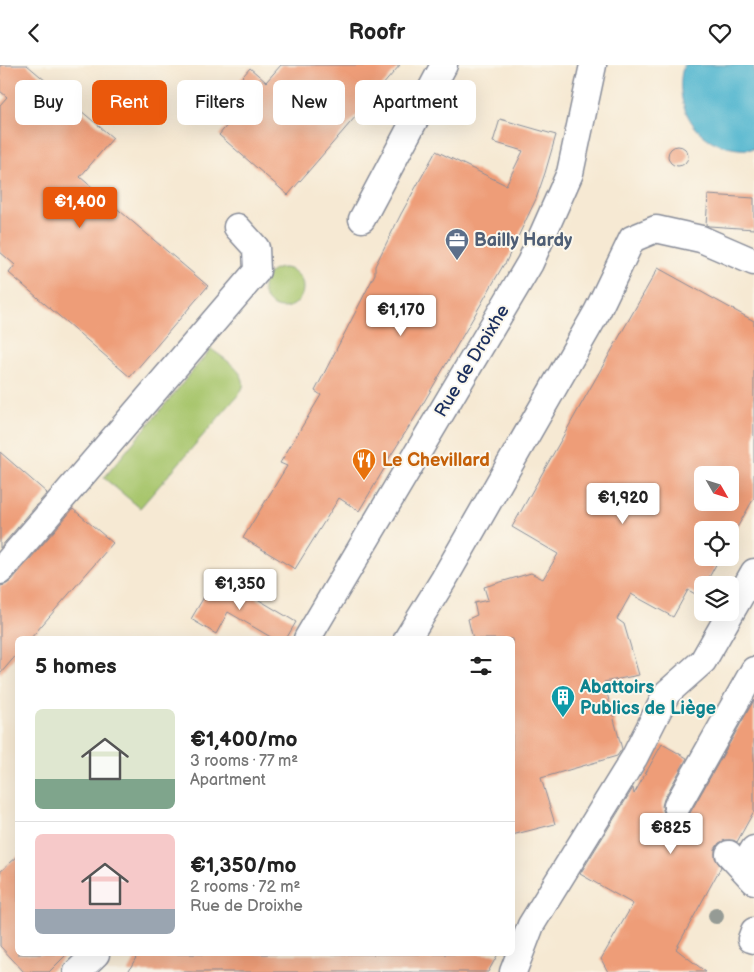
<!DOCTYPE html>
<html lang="en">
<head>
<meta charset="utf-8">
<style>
	:root { --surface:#fff; --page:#f6f6f6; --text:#222; --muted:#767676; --line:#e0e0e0; --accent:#ea580c }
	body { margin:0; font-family:"Balsamiq Sans",sans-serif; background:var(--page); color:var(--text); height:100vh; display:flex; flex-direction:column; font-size:19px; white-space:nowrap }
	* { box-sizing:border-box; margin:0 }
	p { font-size:16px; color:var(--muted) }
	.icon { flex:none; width:28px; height:28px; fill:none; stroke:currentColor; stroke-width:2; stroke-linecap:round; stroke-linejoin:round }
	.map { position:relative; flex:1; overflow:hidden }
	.side { position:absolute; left:15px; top:571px; width:500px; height:320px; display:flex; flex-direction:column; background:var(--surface); border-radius:8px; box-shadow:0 5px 20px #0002 }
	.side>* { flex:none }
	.hud { position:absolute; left:15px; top:15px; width:500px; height:45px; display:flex; gap:10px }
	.needle { width:32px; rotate:129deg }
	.buttons { position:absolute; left:694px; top:401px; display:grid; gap:10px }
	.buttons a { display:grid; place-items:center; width:45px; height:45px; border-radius:8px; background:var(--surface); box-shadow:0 5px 20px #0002; font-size:25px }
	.price { position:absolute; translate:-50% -42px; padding:0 11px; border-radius:5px; background:#fff; color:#222; font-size:16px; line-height:32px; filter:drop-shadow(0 1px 2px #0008) }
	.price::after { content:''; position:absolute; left:50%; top:30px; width:15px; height:11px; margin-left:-8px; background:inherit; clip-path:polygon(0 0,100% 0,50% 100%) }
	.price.on { background:var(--accent); color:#fff }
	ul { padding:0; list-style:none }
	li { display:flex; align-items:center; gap:15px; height:125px; padding:0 20px }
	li+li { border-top:1px solid var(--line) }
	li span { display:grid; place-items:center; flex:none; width:140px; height:100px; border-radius:8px; color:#555 }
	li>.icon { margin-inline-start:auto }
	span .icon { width:60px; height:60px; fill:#fffc; stroke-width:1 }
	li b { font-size:21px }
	h2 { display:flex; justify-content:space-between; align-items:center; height:60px; padding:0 20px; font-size:21px }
	.pill { padding:0 18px; border-radius:8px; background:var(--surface); box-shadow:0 5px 20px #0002; font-size:18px; line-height:45px }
	.pill.on { background:var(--accent); color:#fff }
	header { display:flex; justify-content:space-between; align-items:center; height:65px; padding:0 20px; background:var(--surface); font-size:22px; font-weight:700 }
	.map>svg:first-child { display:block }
	.green { fill:#a8c66d; stroke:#627a66 }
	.water { fill:#51b6cf; stroke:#367296 }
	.building { fill:#ee9d78; fill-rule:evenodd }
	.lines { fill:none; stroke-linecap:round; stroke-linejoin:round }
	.minor-casing { stroke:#888c98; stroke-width:29 }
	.minor { stroke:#fff; stroke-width:26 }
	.tree { fill:#959b95 }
	.labels { text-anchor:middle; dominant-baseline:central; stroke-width:4; stroke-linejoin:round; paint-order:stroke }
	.service-label { font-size:18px; font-weight:bold; fill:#4e5e75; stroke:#fbf7ec; text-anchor:start }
	.street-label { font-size:18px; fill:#1b2f5e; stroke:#fbf7ec }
	.food-label { font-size:18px; font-weight:bold; fill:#c56008; stroke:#fbf7ec; text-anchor:start }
	.culture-label { font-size:18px; font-weight:bold; fill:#0d838f; stroke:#fbf7ec; text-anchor:start }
</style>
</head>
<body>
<header><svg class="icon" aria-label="back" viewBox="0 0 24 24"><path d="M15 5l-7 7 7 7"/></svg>Roofr<svg class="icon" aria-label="heart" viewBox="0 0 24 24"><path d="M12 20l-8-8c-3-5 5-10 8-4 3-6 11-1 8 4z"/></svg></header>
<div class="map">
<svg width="754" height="907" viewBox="0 0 754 907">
	<rect width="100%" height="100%" fill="#fbf7ec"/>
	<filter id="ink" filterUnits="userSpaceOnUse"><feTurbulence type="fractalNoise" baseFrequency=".02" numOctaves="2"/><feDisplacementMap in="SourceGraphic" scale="10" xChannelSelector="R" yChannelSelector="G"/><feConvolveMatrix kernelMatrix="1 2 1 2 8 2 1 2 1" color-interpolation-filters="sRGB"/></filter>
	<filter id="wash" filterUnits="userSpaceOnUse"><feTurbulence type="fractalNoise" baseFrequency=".0096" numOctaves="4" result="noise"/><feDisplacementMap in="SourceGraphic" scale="20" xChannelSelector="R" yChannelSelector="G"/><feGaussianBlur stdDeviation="1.12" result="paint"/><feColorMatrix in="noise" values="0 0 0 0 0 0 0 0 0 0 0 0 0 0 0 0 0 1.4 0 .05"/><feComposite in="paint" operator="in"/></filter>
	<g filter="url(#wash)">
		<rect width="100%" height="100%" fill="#f6e9d3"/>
		<g class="green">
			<circle cx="283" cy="223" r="20"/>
			<path d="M211,284C222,292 247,307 243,322C242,325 240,327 239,329L140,443L104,413Z"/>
		</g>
		<path class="water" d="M684,0H754V84C719,87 690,70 682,34C680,23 680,10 684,0Z"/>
		<g id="blocks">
			<g class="building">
				<polygon points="0,0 27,0 113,73 80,112 208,221 130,312 9,208 15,200 0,187 0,40 7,32 0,26"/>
				<polygon points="281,0 400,0 288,130 219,70 228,59 213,46 250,3 266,17"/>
				<polygon points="500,54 556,70 545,108 536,134 505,199 504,199 469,260 414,354 386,398 387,399 359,446 339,433 295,504 243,473 287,401 280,398 321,330 315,326 375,209 375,201 401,149 436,86 506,120 523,86 493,77"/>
				<circle cx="678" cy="91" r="10"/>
				<polygon points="708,130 754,133 754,164 709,161 706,160"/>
				<path d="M658,203L754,256V433L730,475V465H702V492H720L705,520H702V524L699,531L688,525L673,552L631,529L617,554L624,559L639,610L604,617L622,684L617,691L541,713L555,759L512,770V574H473L468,554L477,550L474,538L488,535L484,522L531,508L543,514L558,489L512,462ZM702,410H730V438H702Z"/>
				<polygon points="0,387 47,428 0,483"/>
				<polygon points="73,444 113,478 30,574 18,574 18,588 0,609 0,521 5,520 11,516"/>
				<polygon points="217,510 296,557 286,574 274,574 228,547 216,569 191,554"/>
				<polygon points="754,635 754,746 737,777 733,775 725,775 719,778 715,784 715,793 721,802 676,884 706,907 608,907 601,894 633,839 580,809 633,723 634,729 662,679 687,693 664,734 662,741 664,749 670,754 678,756 685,754 690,748"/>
				<polygon points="18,791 18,889 67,889 49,907 24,907 0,881 0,807"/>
				<polygon points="138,889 498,889 488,907 128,907"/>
			</g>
		</g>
	</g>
	<g filter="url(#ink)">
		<use href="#blocks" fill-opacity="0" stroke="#888c98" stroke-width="1"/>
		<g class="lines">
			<g class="minor-casing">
				<g id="minor">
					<polyline points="362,154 444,0"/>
					<polyline points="0,506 257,206 256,183 237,162"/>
					<polyline points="307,574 530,198 570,108 593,0"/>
					<polyline points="407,574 444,514 597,247 632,174 656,164 701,174 754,197"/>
					<polyline points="677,741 754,605"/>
					<polyline points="754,784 748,794 754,797"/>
					<polyline points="729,789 754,816"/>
					<polyline points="754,866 751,874 754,875"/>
					<polyline points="77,907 96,889"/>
					<polyline points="513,907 531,860 634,693 667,628 703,596 754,507"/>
				</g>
			</g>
			<use href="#minor" class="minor"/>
		</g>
		<circle class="tree" cx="716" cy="851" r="8"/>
	</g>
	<defs>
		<g id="office-pin" transform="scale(1.25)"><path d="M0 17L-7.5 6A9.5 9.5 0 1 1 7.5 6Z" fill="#5c6f8a" stroke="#fbf7ec"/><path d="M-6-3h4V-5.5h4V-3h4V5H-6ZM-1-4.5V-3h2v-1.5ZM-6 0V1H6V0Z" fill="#fff"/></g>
		<g id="restaurant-pin" transform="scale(1.25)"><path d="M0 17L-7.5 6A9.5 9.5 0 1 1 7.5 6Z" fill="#e8710a" stroke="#fbf7ec"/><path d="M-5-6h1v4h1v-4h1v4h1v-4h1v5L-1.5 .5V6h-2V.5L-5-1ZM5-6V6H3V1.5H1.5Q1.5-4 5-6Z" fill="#fff"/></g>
		<g id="building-pin" transform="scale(1.25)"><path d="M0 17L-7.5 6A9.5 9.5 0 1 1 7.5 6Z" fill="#0f9aa8" stroke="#fbf7ec"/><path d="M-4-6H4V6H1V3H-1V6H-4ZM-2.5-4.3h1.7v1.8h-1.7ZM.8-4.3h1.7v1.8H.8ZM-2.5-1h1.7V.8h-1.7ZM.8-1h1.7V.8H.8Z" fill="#fff"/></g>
	</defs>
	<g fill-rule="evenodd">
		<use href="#office-pin" x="457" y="175"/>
		<use href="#restaurant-pin" x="364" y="395"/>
		<use href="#building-pin" x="563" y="632"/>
	</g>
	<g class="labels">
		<g class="service-label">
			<text x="474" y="175">Bailly Hardy</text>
		</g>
		<g class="street-label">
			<text transform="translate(472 296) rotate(-59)">Rue de Droixhe</text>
		</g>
		<g class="food-label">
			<text x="382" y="395">Le Chevillard</text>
		</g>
		<g class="culture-label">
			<text x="580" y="622">Abattoirs<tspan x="580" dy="21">Publics de Liège</tspan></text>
		</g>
	</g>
</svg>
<div class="buttons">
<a><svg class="needle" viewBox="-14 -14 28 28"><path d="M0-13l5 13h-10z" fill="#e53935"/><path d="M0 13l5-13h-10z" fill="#767676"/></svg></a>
<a><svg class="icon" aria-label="locate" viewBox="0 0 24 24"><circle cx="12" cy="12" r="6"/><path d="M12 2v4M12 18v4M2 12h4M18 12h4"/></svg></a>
<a><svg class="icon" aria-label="layers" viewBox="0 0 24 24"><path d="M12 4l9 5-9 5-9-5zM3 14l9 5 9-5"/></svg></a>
</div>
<b class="price on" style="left:80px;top:164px">€1,400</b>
<b class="price" style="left:401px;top:272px">€1,170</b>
<b class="price" style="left:623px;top:460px">€1,920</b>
<b class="price" style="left:240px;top:546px">€1,350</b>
<b class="price" style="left:671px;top:790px">€825</b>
<div class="hud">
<a class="pill">Buy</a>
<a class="pill on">Rent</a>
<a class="pill">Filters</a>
<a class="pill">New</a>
<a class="pill">Apartment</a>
</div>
<section class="side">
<h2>5 homes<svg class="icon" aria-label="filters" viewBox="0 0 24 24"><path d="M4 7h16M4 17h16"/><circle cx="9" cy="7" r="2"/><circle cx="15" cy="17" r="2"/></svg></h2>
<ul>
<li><span style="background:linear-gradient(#dfe7d0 70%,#7fa58c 0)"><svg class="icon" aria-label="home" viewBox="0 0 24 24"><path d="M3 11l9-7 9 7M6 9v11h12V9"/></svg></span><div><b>€1,400/mo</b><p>3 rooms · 77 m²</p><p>Apartment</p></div></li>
<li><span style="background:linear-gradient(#f6c9c9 75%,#9aa5b1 0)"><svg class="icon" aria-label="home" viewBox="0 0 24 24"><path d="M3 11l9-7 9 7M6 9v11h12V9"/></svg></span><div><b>€1,350/mo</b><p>2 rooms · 72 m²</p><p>Rue de Droixhe</p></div></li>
</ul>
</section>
</div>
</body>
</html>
